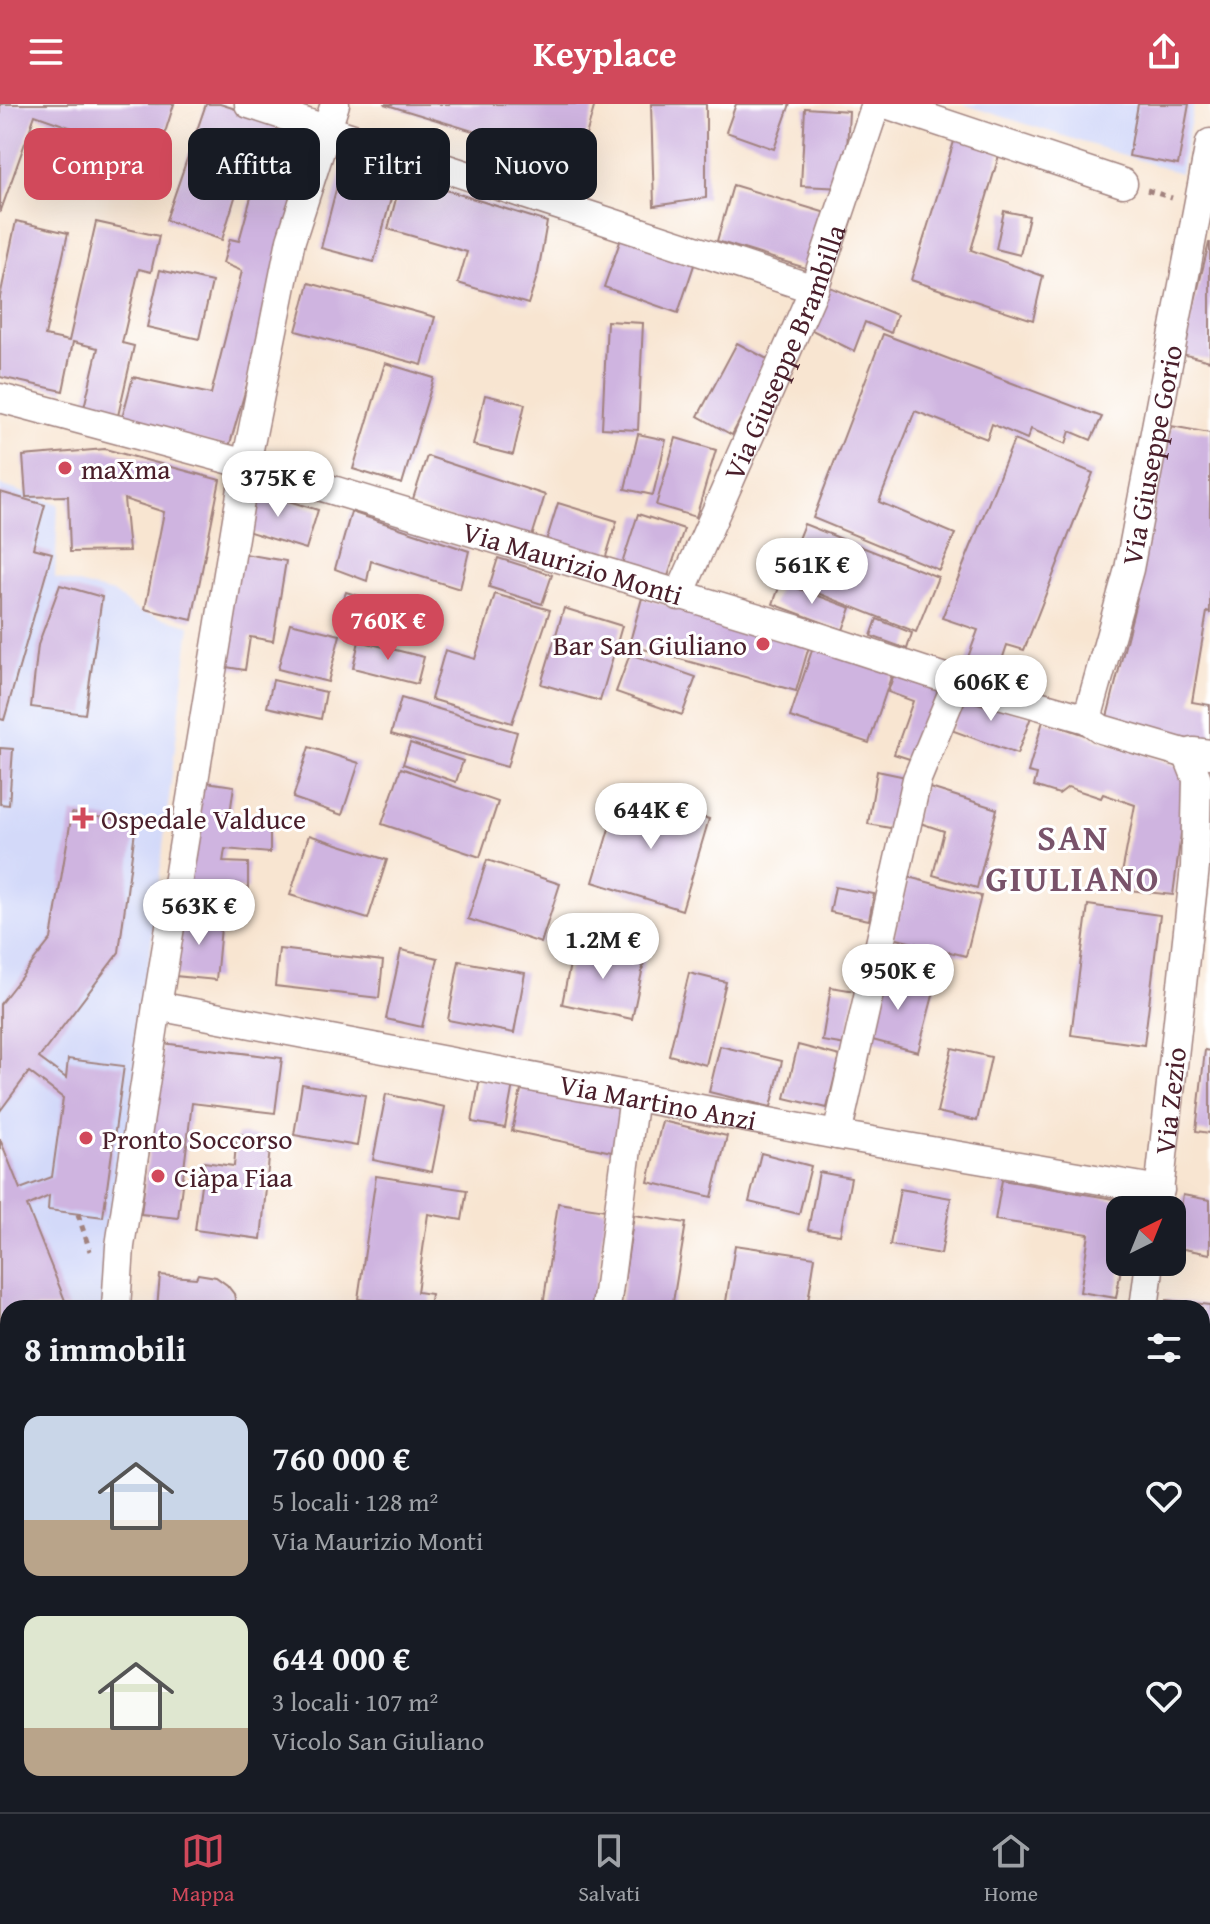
<!DOCTYPE html>
<html lang="it">
<head>
<meta charset="utf-8">
<style>
	:root { --surface:#171b24; --page:#242831; --text:#f1f3f6; --muted:#9ea1a6; --line:#363941; --accent:#d1495b }
	body { margin:0; font-family:"Gentium Book Plus",serif; background:var(--page); color:var(--text); height:100vh; display:flex; flex-direction:column; font-size:30px; white-space:nowrap }
	* { box-sizing:border-box; margin:0 }
	p { font-size:26px; color:var(--muted) }
	.icon { flex:none; width:44px; height:44px; fill:none; stroke:currentColor; stroke-width:2; stroke-linecap:round; stroke-linejoin:round }
	.map { position:relative; flex:1; overflow:hidden }
	.side { position:absolute; left:0px; top:1196px; width:1210px; height:512px; display:flex; flex-direction:column; background:var(--surface); border-radius:24px 24px 0 0; box-shadow:0 8px 32px #0002 }
	.side>* { flex:none }
	.top-card { position:absolute; left:24px; top:24px; width:800px; height:72px; display:flex; gap:16px }
	.needle { width:52px; rotate:43deg }
	.buttons { position:absolute; left:1106px; top:1092px; display:grid; gap:16px }
	.buttons a { display:grid; place-items:center; width:80px; height:80px; border-radius:16px; background:var(--surface); box-shadow:0 8px 32px #0002; font-size:40px }
	.price { position:absolute; translate:-50% -68px; padding:0 18px; border-radius:28px; background:#fff; color:#222; font-size:26px; line-height:52px; filter:drop-shadow(0 2px 4px #0008) }
	.price::after { content:''; position:absolute; left:50%; top:48px; width:24px; height:18px; margin-left:-12px; background:inherit; clip-path:polygon(0 0,100% 0,50% 100%) }
	.price.on { background:var(--accent); color:#fff }
	ul { padding:0; list-style:none }
	li { display:flex; align-items:center; gap:24px; height:200px; padding:0 24px }
	li span { display:grid; place-items:center; flex:none; width:224px; height:160px; border-radius:16px; color:#555 }
	li>.icon { margin-inline-start:auto }
	span .icon { width:96px; height:96px; fill:#fffc; stroke-width:1 }
	li b { font-size:34px }
	h2 { display:flex; justify-content:space-between; align-items:center; height:96px; padding:0 24px; font-size:34px }
	.pill { padding:0 28px; border-radius:16px; background:var(--surface); box-shadow:0 8px 32px #0002; font-size:28px; line-height:72px }
	.pill.on { background:var(--accent); color:#fff }
	header { display:flex; justify-content:space-between; align-items:center; height:104px; padding:0 24px; background:var(--accent); color:#fff; font-size:36px; font-weight:700 }
	.dock { display:flex; justify-content:space-around; align-items:center; height:112px; border-top:2px solid var(--line); background:var(--surface); font-size:22px; color:var(--muted) }
	.dock a { display:grid; justify-items:center; gap:4px }
	.dock .on { color:var(--accent) }
	.map>svg:first-child { display:block }
	.built { fill:#d3d9f9 }
	.building { fill:#cfb4e0 }
	.lines { fill:none; stroke-linecap:round; stroke-linejoin:round }
	.lane-casing { stroke:#a1827e; stroke-width:17 }
	.street-casing { stroke:#a1827e; stroke-width:31 }
	.path { stroke:#a1827e; stroke-width:5; stroke-dasharray:6 6; stroke-linecap:butt }
	.lane { stroke:#fff; stroke-width:14 }
	.street { stroke:#fff; stroke-width:28 }
	.poi-dot { fill:#d1495b; stroke:#fff; stroke-width:3 }
	.labels { text-anchor:middle; dominant-baseline:central; stroke-width:6; stroke-linejoin:round; paint-order:stroke }
	.street-label { font-size:28px; fill:#4a1f2b; stroke:#fff }
	.poi-label { font-size:28px; fill:#4a1f2b; stroke:#fff; text-anchor:start }
	.district-label { font-size:36px; font-weight:bold; letter-spacing:2px; fill:#79536a; stroke:#fff }
</style>
</head>
<body>
<header><svg class="icon" aria-label="menu" viewBox="0 0 24 24"><path d="M4 6h16M4 12h16M4 18h16"/></svg>Keyplace<svg class="icon" aria-label="share" viewBox="0 0 24 24"><path d="M12 15V3M7 8l5-5 5 5M5 13v7h14v-7"/></svg></header>
<div class="map">
<svg width="1210" height="1708" viewBox="0 0 1210 1708">
	<rect width="100%" height="100%" fill="#fff"/>
	<filter id="ink" filterUnits="userSpaceOnUse"><feTurbulence type="fractalNoise" baseFrequency=".0125" numOctaves="2"/><feDisplacementMap in="SourceGraphic" scale="16" xChannelSelector="R" yChannelSelector="G"/><feConvolveMatrix kernelMatrix="1 2 1 2 8 2 1 2 1" color-interpolation-filters="sRGB"/></filter>
	<filter id="wash" filterUnits="userSpaceOnUse"><feTurbulence type="fractalNoise" baseFrequency=".006" numOctaves="4" result="noise"/><feDisplacementMap in="SourceGraphic" scale="32" xChannelSelector="R" yChannelSelector="G"/><feGaussianBlur stdDeviation="1.8" result="paint"/><feColorMatrix in="noise" values="0 0 0 0 0 0 0 0 0 0 0 0 0 0 0 0 0 1.4 0 .05"/><feComposite in="paint" operator="in"/></filter>
	<g filter="url(#wash)">
		<rect width="100%" height="100%" fill="#f8e5d1"/>
		<g class="built">
			<polygon points="963,0 1194,0 1180,69"/>
			<polygon points="0,381 58,400 55,474 113,489 139,508 190,521 107,1204 8,1204 8,1424 0,1423"/>
		</g>
		<g id="blocks">
			<g class="building">
				<polygon points="0,0 174,0 157,54 35,11 0,109"/>
				<polygon points="206,0 220,0 319,32 229,343 121,318 133,273 211,290 242,167 223,159 230,135 239,137 253,86 261,78 272,80 275,70 234,57 230,67 238,71 240,77 222,136 166,116"/>
				<polygon points="384,0 595,0 578,59"/>
				<polygon points="651,0 706,0 706,94 654,102"/>
				<polygon points="736,0 790,0 774,45 726,28"/>
				<polygon points="1138,0 1189,0 1178,61 1129,52"/>
				<polygon points="805,4 849,7 845,84 801,82"/>
				<polygon points="956,31 1000,48 971,146 1043,172 1033,216 911,176"/>
				<polygon points="347,43 401,57 374,158 321,144"/>
				<polygon points="402,72 547,118 538,169 528,200 458,179 467,148 388,125"/>
				<polygon points="733,81 826,109 809,165 717,137"/>
				<polygon points="1004,107 1029,112 1020,151 996,145"/>
				<polygon points="16,117 68,129 45,232 69,237 96,118 159,132 151,168 139,165 122,239 134,242 117,316 83,308 98,244 73,238 63,287 0,273 0,193"/>
				<polygon points="623,129 696,155 678,209 604,183"/>
				<polygon points="1209,139 1210,139 1210,257 1182,250"/>
				<polygon points="160,166 212,178 199,235 147,223"/>
				<polygon points="309,179 435,213 422,261 296,227"/>
				<polygon points="825,181 897,211 891,229 865,218 854,247 808,224"/>
				<polygon points="607,217 643,219 638,326 602,324"/>
				<polygon points="883,230 1102,313 1091,336 1070,327 1066,340 1031,325 1027,335 992,320 987,335 915,307 879,398 955,430 939,466 813,414"/>
				<polygon points="737,239 771,257 732,331 698,312"/>
				<polygon points="385,259 434,274 402,380 353,365"/>
				<polygon points="485,291 525,300 513,351 473,341"/>
				<polygon points="1171,322 1210,329 1210,509 1207,508 1192,598 1210,601 1210,640 1106,617 1137,494 1132,493"/>
				<polygon points="638,330 666,336 653,391 625,385"/>
				<polygon points="676,334 716,346 696,413 656,401"/>
				<polygon points="1014,336 1093,369 1024,546 1007,541 996,574 964,564 978,526 942,514"/>
				<polygon points="105,345 220,376 192,516 145,505 164,408 124,395 129,447 70,448 68,392 26,393 23,352"/>
				<polygon points="427,352 545,391 530,439 411,401"/>
				<polygon points="249,385 318,406 306,445 237,424"/>
				<polygon points="0,388 45,401 33,444 52,449 4,616 0,615"/>
				<polygon points="558,399 617,417 603,462 544,444"/>
				<polygon points="351,408 469,447 460,485 371,457 367,477 335,465"/>
				<polygon points="638,410 684,425 665,481 620,466"/>
				<polygon points="804,420 938,473 916,528 782,475"/>
				<polygon points="233,448 286,457 273,537 250,533 245,566 214,561"/>
				<polygon points="498,454 552,471 542,500 489,483"/>
				<polygon points="781,478 851,504 843,526 773,500"/>
				<polygon points="60,481 102,493 85,610 31,603 38,541"/>
				<polygon points="346,488 388,501 379,528 337,515"/>
				<polygon points="495,490 550,506 512,619 431,595 445,546 475,555"/>
				<polygon points="642,494 810,539 796,587 629,541"/>
				<polygon points="564,504 622,522 600,597 541,580"/>
				<polygon points="877,515 912,529 907,545 871,532"/>
				<polygon points="290,519 340,531 328,578 278,565"/>
				<polygon points="359,537 424,553 417,580 353,564"/>
				<polygon points="815,537 894,564 869,639 790,613"/>
				<polygon points="630,550 696,573 682,611 616,588"/>
				<polygon points="896,564 949,583 919,658 894,650 913,597 888,588"/>
				<polygon points="273,576 326,588 321,615 267,603"/>
				<polygon points="964,589 1031,613 1017,650 951,626"/>
				<polygon points="401,594 517,628 507,663 391,630"/>
				<polygon points="1043,617 1177,662 1187,684 1173,791 1119,785 1135,701 1103,690 1101,694 1068,683 1059,690 1034,682 1037,670 1028,668"/>
				<polygon points="410,639 463,657 456,678 403,660"/>
				<polygon points="309,643 359,659 342,711 293,694"/>
				<polygon points="0,644 13,645 9,701 0,700"/>
				<polygon points="401,664 498,698 480,753 382,720"/>
				<polygon points="877,667 906,673 896,725 868,720"/>
				<polygon points="199,677 234,682 229,716 270,720 270,749 225,745 223,758 248,759 248,785 220,783 219,808 184,803"/>
				<polygon points="924,682 997,705 977,784 933,771 944,727 914,717"/>
				<polygon points="620,688 709,715 682,806 593,778"/>
				<polygon points="72,709 136,719 119,848 39,954 66,974 68,955 124,962 103,1113 48,1106 49,1092 27,1102 68,1204 8,1204 8,1349 0,1348 0,1035 20,1085 52,1073 63,994 29,968 0,1007 0,900 51,835"/>
				<polygon points="309,731 387,756 368,815 290,791"/>
				<polygon points="487,756 560,780 541,839 468,815"/>
				<polygon points="908,773 981,792 966,852 893,834"/>
				<polygon points="835,783 874,790 869,816 830,808"/>
				<polygon points="1088,801 1160,811 1144,941 1071,931"/>
				<polygon points="182,809 222,813 216,876 175,872"/>
				<polygon points="574,840 645,854 632,915 562,900"/>
				<polygon points="279,845 383,857 379,894 275,882"/>
				<polygon points="401,846 438,854 422,923 386,915"/>
				<polygon points="459,857 525,869 514,929 448,916"/>
				<polygon points="689,869 726,878 706,961 669,951"/>
				<polygon points="878,869 935,884 918,948 861,933"/>
				<polygon points="831,883 855,887 846,941 822,937"/>
				<polygon points="162,939 282,954 275,1009 192,999 178,1114 141,1110"/>
				<polygon points="798,941 840,952 827,1004 785,994"/>
				<polygon points="720,942 782,957 771,1003 709,988"/>
				<polygon points="952,944 991,953 977,1017 937,1008"/>
				<polygon points="1205,946 1210,947 1210,1029 1196,1027"/>
				<polygon points="480,974 513,980 505,1024 472,1018"/>
				<polygon points="523,977 623,998 612,1048 512,1027"/>
				<polygon points="302,980 365,991 357,1042 294,1031"/>
				<polygon points="386,990 445,1003 432,1068 373,1056"/>
				<polygon points="662,1017 727,1032 712,1093 648,1078"/>
				<polygon points="237,1030 271,1034 261,1135 195,1126 204,1058 234,1062"/>
				<polygon points="761,1049 811,1062 799,1110 749,1098"/>
				<polygon points="819,1068 851,1074 840,1131 808,1126"/>
				<polygon points="376,1072 467,1086 462,1116 428,1110 417,1188 431,1190 429,1204 358,1195"/>
				<polygon points="1002,1076 1131,1098 1130,1106 1120,1106 1120,1158 1122,1158 1116,1194 1080,1188 1089,1130 995,1116"/>
				<polygon points="900,1085 951,1094 941,1150 890,1141"/>
				<polygon points="1183,1091 1210,1096 1210,1150 1173,1143"/>
				<polygon points="558,1099 606,1106 592,1204 543,1202"/>
				<polygon points="634,1111 686,1119 672,1204 620,1204"/>
				<polygon points="735,1141 815,1153 807,1204 725,1204"/>
				<polygon points="198,1170 216,1173 227,1181 234,1190 237,1204 157,1204 160,1171 196,1174"/>
				<polygon points="1166,1196 1210,1201 1210,1251 1202,1250 1202,1204 1165,1204"/>
				<polygon points="0,1466 8,1467 4,1533 0,1533"/>
				<polygon points="1202,1500 1210,1500 1210,1561 1202,1560"/>
				<polygon points="1202,1661 1210,1662 1210,1708 1173,1708 1174,1700 1202,1700"/>
				<polygon points="101,1700 190,1700 230,1704 230,1708 100,1708"/>
				<polygon points="593,1700 649,1700 648,1708 592,1708"/>
				<polygon points="689,1700 750,1700 749,1708 688,1708"/>
			</g>
		</g>
	</g>
	<g filter="url(#ink)">
		<use href="#blocks" fill-opacity="0" stroke="#a1827e" stroke-width="2"/>
		<g class="lines">
			<g class="lane-casing">
				<g id="lane">
					<polyline points="1202,1628 1210,1626"/>
					<polyline points="1149,1708 1150,1700"/>
				</g>
			</g>
			<g class="street-casing">
				<g id="street">
					<polyline points="249,0 814,185"/>
					<polyline points="886,0 1123,79"/>
					<path id="s1" d="M0,294L246,360L795,525L957,578L1087,615L1101,625L1187,650L1193,648L1210,650"/>
					<path id="s2" d="M679,492L814,185L876,0"/>
					<path id="s3" d="M1087,615L1129,465L1210,39"/>
					<path id="s4" d="M157,902L837,1031L1160,1086"/>
					<polyline points="837,1031 917,675 957,578"/>
					<path id="s5" d="M1157,1106L1195,763L1197,675L1187,650"/>
					<polyline points="116,1204 120,1142 157,902 246,360 291,136 335,0"/>
					<polyline points="606,1204 634,992"/>
					<polyline points="1144,1204 1150,1158"/>
					<polyline points="1202,1269 1210,1270"/>
					<polyline points="0,1440 8,1441"/>
					<polyline points="80,1708 80,1700"/>
					<polyline points="773,1708 774,1700"/>
					<polyline points="1095,1708 1096,1700"/>
				</g>
			</g>
			<g class="path">
				<polyline points="1147,86 1172,94"/>
				<polyline points="78,1110 90,1147"/>
			</g>
			<use href="#lane" class="lane"/>
			<use href="#street" class="street"/>
		</g>
	</g>
	<g class="poi-dot">
		<circle cx="65" cy="364" r="8"/>
		<circle cx="763" cy="540" r="8"/>
		<path d="M79 702h8v8h8v8h-8v8h-8v-8h-8v-8h8z"/>
		<circle cx="86" cy="1034" r="8"/>
		<circle cx="158" cy="1072" r="8"/>
	</g>
	<g class="labels">
		<g class="street-label">
			<text stroke="none"><textPath href="#s2" startOffset="266">Via Giuseppe Brambilla</textPath></text>
			<text stroke="none"><textPath href="#s3" startOffset="272">Via Giuseppe Gorio</textPath></text>
			<text stroke="none"><textPath href="#s1" startOffset="596">Via Maurizio Monti</textPath></text>
			<text stroke="none"><textPath href="#s4" startOffset="510">Via Martino Anzi</textPath></text>
			<text stroke="none"><textPath href="#s5" startOffset="110">Via Zezio</textPath></text>
		</g>
		<g class="poi-label">
			<text x="81" y="364">maXma</text>
			<text x="747" y="540" text-anchor="end">Bar San Giuliano</text>
			<text x="101" y="714">Ospedale Valduce</text>
			<text x="102" y="1034">Pronto Soccorso</text>
			<text x="174" y="1072">Ciàpa Fiaa</text>
		</g>
		<g class="district-label">
			<text x="1073" y="732">SAN<tspan x="1073" dy="41">GIULIANO</tspan></text>
		</g>
	</g>
</svg>
<div class="buttons">
<a><svg class="needle" viewBox="-14 -14 28 28"><path d="M0-13l5 13h-10z" fill="#e53935"/><path d="M0 13l5-13h-10z" fill="#9ea1a6"/></svg></a>
</div>
<b class="price" style="left:278px;top:415px">375K €</b>
<b class="price" style="left:812px;top:502px">561K €</b>
<b class="price on" style="left:388px;top:558px">760K €</b>
<b class="price" style="left:991px;top:619px">606K €</b>
<b class="price" style="left:651px;top:747px">644K €</b>
<b class="price" style="left:199px;top:843px">563K €</b>
<b class="price" style="left:603px;top:877px">1.2M €</b>
<b class="price" style="left:898px;top:908px">950K €</b>
<div class="top-card">
<a class="pill on">Compra</a>
<a class="pill">Affitta</a>
<a class="pill">Filtri</a>
<a class="pill">Nuovo</a>
</div>
<section class="side">
<h2>8 immobili<svg class="icon" aria-label="filters" viewBox="0 0 24 24"><path d="M4 7h16M4 17h16"/><circle cx="9" cy="7" r="2"/><circle cx="15" cy="17" r="2"/></svg></h2>
<ul>
<li><span style="background:linear-gradient(#c9d6e8 65%,#b9a48a 0)"><svg class="icon" aria-label="home" viewBox="0 0 24 24"><path d="M3 11l9-7 9 7M6 9v11h12V9"/></svg></span><div><b>760 000 €</b><p>5 locali · 128 m²</p><p>Via Maurizio Monti</p></div><svg class="icon" aria-label="heart" viewBox="0 0 24 24"><path d="M12 20l-8-8c-3-5 5-10 8-4 3-6 11-1 8 4z"/></svg></li>
<li><span style="background:linear-gradient(#dfe7d0 70%,#b9a48a 0)"><svg class="icon" aria-label="home" viewBox="0 0 24 24"><path d="M3 11l9-7 9 7M6 9v11h12V9"/></svg></span><div><b>644 000 €</b><p>3 locali · 107 m²</p><p>Vicolo San Giuliano</p></div><svg class="icon" aria-label="heart" viewBox="0 0 24 24"><path d="M12 20l-8-8c-3-5 5-10 8-4 3-6 11-1 8 4z"/></svg></li>
</ul>
</section>
</div>
<nav class="dock">
<a class="on"><svg class="icon" aria-label="map" viewBox="0 0 24 24"><path d="M3 6l6-2 6 2 6-2v14l-6 2-6-2-6 2zM9 4v14M15 6v14"/></svg>Mappa</a>
<a><svg class="icon" aria-label="saved" viewBox="0 0 24 24"><path d="M7 4h10v16l-5-4-5 4z"/></svg>Salvati</a>
<a><svg class="icon" aria-label="home" viewBox="0 0 24 24"><path d="M3 11l9-7 9 7M6 9v11h12V9"/></svg>Home</a>
</nav>
</body>
</html>
